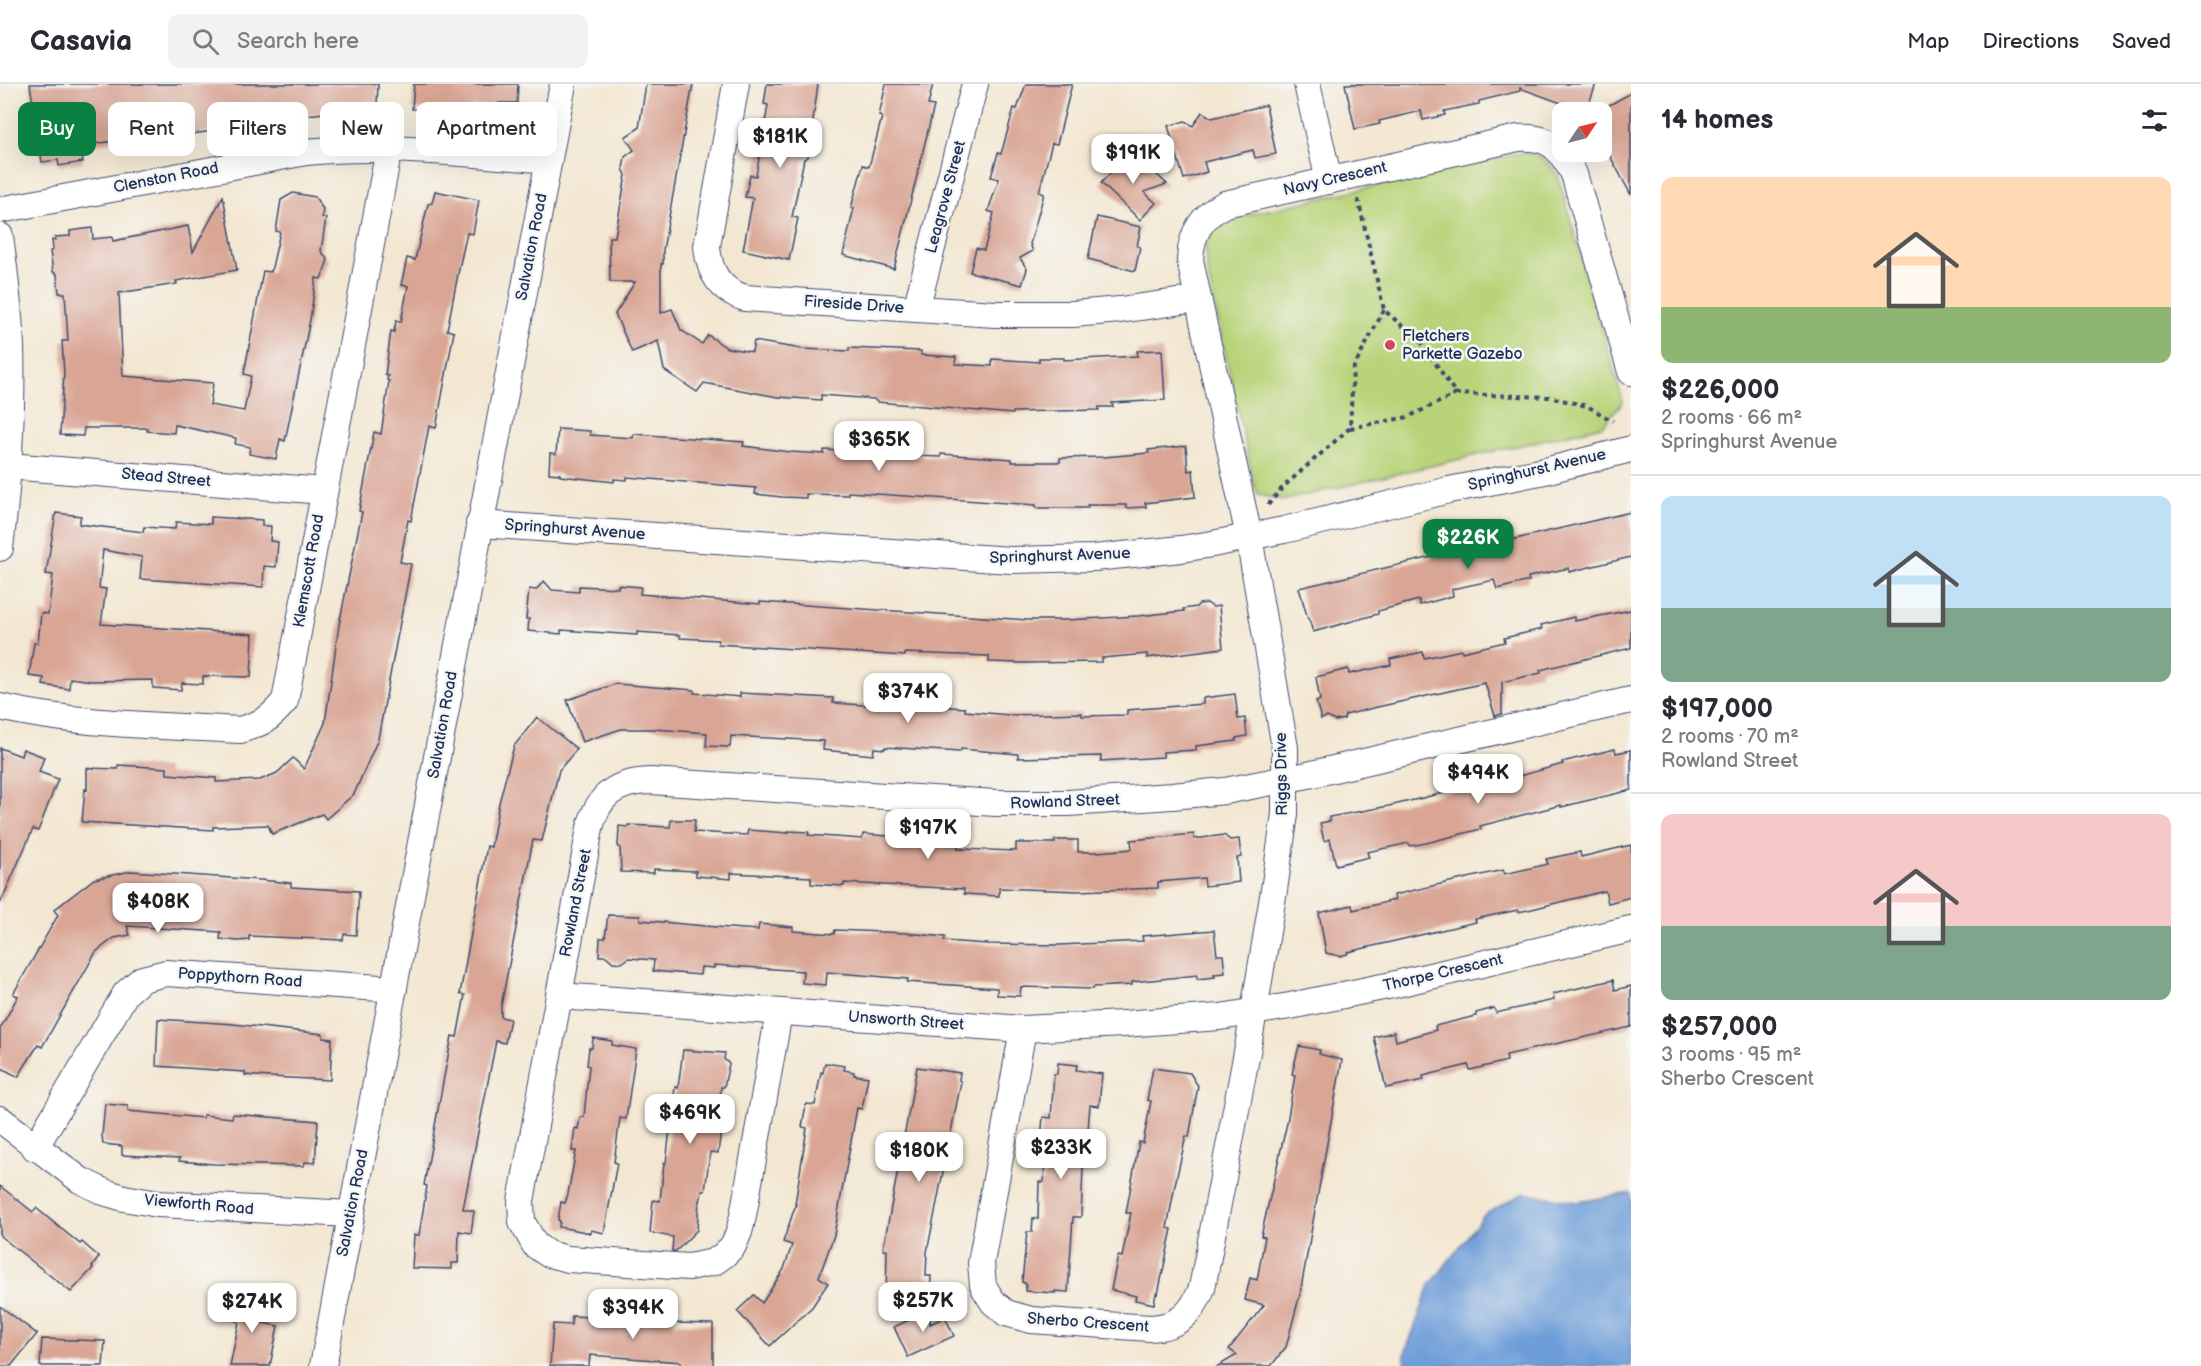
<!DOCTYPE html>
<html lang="en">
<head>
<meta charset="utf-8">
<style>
	:root { --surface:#fff; --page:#f2f2f3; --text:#2b2b33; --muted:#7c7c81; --line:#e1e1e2; --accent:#0b8043 }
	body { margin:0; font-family:"Balsamiq Sans",sans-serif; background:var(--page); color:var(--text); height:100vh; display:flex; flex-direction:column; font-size:22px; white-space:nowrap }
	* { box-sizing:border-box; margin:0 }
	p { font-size:20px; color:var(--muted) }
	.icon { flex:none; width:33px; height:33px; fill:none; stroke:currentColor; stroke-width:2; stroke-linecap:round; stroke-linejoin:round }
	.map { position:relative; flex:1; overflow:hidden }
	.panel { display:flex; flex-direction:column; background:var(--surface); width:570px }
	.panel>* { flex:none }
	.guide { position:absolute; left:18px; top:18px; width:570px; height:54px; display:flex; gap:12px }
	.needle { width:39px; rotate:55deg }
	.buttons { position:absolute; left:1552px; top:18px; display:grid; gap:12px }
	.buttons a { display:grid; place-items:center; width:60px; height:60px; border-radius:12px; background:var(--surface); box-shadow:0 6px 24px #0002; font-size:30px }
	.price { position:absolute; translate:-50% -51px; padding:0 14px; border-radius:12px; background:#fff; color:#222; font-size:20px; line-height:39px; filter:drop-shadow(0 2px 3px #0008) }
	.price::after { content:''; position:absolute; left:50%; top:36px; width:18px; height:14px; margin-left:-9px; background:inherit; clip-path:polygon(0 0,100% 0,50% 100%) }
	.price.on { background:var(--accent); color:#fff }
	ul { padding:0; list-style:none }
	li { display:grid; align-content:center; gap:12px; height:318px; padding:0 30px }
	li+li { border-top:2px solid var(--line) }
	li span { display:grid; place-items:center; height:186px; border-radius:12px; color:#555 }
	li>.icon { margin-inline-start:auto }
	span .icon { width:108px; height:108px; fill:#fffc; stroke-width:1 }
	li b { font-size:26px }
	h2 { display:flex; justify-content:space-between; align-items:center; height:72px; padding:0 30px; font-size:26px }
	.tag { padding:0 21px; border-radius:12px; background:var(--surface); box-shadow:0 6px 24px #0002; font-size:21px; line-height:54px }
	.tag.on { background:var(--accent); color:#fff }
	header { display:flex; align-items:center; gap:36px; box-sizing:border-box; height:84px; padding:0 30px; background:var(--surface); border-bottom:2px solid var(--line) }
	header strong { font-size:28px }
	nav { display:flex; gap:33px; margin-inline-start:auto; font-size:21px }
	.search { width:420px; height:54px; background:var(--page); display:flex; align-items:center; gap:15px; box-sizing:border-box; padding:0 21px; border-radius:12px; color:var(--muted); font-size:22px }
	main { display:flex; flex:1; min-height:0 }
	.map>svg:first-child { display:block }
	.green { fill:#b8d378; stroke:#6a816b; stroke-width:1.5 }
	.water { fill:#6e9ed8; stroke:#44669b; stroke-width:1.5 }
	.building { fill:#d9a594 }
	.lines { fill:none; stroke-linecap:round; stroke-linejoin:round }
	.minor-casing { stroke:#3b4b6f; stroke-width:28 }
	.path { stroke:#3b4b6f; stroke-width:4; stroke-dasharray:4.5 4.5; stroke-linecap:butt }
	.minor { stroke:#fff; stroke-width:26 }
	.poi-dot { fill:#d1495b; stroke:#f6f6f2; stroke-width:2 }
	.labels { text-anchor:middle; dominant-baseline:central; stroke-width:5; stroke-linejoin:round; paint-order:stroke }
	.street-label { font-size:16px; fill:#1b2f5e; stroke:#f6f6f2 }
	.poi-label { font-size:16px; fill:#1b2f5e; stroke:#f6f6f2; text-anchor:start }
</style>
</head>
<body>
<header>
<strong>Casavia</strong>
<div class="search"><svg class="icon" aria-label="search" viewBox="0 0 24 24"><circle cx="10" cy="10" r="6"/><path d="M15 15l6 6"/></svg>Search here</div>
<nav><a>Map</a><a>Directions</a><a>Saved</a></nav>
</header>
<main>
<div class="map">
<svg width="1631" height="1282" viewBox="0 0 1631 1282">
	<rect width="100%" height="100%" fill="#f6f6f2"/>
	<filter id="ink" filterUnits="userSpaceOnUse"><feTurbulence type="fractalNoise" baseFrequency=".0167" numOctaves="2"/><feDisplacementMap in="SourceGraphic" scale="12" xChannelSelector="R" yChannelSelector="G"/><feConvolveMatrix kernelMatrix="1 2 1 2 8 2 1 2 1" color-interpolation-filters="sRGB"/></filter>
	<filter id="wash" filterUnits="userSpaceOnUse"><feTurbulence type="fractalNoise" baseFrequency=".008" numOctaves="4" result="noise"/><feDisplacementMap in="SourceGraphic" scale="24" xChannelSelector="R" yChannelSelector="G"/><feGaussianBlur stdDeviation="1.35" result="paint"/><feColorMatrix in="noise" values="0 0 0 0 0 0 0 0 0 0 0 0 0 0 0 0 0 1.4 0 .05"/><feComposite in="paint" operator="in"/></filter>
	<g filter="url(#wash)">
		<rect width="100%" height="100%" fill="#f3e7d2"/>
		<path class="green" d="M1520,69C1538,69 1548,76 1558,92L1623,318L1602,342L1285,416L1258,411L1254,400L1207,186C1203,160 1205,149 1229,135Z"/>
		<polygon class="water" points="1524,1109 1578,1118 1631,1109 1631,1282 1404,1282 1405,1269 1430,1201 1484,1131"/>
		<g id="blocks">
			<g class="building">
				<polygon points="30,0 378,0 377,21 333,20 334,28 287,33 286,27 238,36 239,42 212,47 193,50 192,46 80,62 83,78 59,82 58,76 42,78"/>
				<polygon points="414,0 518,0 517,19 499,19 498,23 472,22 472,26 460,26 412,25"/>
				<polygon points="646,0 693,0 663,166 663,180 661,180 661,229 672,225 681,246 702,260 708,251 727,264 752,268 754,257 802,265 849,267 849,264 921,267 921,271 956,273 955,280 992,282 992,275 1039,278 1039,274 1064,274 1064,276 1138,272 1137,267 1162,266 1165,316 1112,319 1113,323 1099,323 1099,326 1013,328 1013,330 877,318 874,315 821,311 821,316 778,313 704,299 697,308 664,286 658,257 632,268 615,230 635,198 610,198 609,153 615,153 626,91 623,85 625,73 634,66 625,53 639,44"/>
				<polygon points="767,0 818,0 808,73 804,75 792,133 798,134 789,176 743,166 753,114 745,113 750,91 756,92 768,21 764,20"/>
				<polygon points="886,0 933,0 928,21 934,22 894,185 843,171 854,124 851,124 863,81 869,83 882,33 879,32"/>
				<polygon points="1026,0 1072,0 1057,60 1052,59 1039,108 1044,110 1030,160 1033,167 1020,174 1027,185 1022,201 970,188 976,164 984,166 994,129 988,127 999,95 991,93 998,69 1001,70 1014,24 1017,25"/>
				<polygon points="1345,0 1596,0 1586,28 1520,4 1520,7 1479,17 1479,20 1444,27 1445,31 1423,36 1421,27 1379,37 1380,40 1355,45"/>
				<polygon points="1631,9 1631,111 1602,57 1602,25"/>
				<polygon points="1266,21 1276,70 1255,74 1253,66 1204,78 1207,88 1184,95 1168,42 1185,37 1193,42 1202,28 1212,34"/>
				<polygon points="1131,67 1167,100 1144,108 1156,119 1140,136 1101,99"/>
				<polygon points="435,107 479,116 473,150 467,149 460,180 447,246 454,248 436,344 429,342 411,437 408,436 400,478 411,480 378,655 354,710 326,735 322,730 272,750 268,741 213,743 213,746 82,738 85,705 87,706 87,684 118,685 118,681 167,684 167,690 216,694 216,698 260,696 277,689 293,674 304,685 325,639 339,541 362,428 359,427 374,348 381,350 389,297 387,296 388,292 385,291 391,247 394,248 396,237 401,238 408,202 401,201 407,174 415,176 428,120 432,119"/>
				<polygon points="293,109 315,113 323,125 322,133 326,134 321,167 328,176 321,195 316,194 310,236 285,357 280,355 276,375 249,370 250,363 235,360 236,354 175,341 174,349 147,347 147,344 84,344 83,352 60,351 64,289 62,257 68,257 65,209 59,209 57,190 53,188 50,167 53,166 52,156 55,156 55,153 70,152 70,147 92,144 93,155 112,153 113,157 188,142 193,168 223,112 237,186 176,197 177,200 119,209 123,292 213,299 210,321 244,327 251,292 244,290 263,187 271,188 280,148 276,147 281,116"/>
				<polygon points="1097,133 1141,143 1137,162 1140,163 1135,187 1088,175"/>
				<polygon points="558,345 590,347 590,351 633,354 634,350 744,358 743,362 790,368 824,370 824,366 858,368 858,370 941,373 941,370 1012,375 1012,378 1060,378 1060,374 1104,373 1149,369 1148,366 1186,362 1188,387 1193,386 1195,413 1145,419 1146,423 1126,424 1126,421 1087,421 1088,424 1036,424 1036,421 848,408 848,411 806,410 806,414 782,413 755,410 756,404 627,393 627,396 614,395 614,398 560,392 560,390 549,389 550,369 556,370"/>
				<polygon points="1631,428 1631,473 1569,488 1569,484 1528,493 1529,497 1497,505 1494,496 1452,505 1453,512 1420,521 1419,516 1378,527 1378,530 1313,548 1309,535 1308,535 1299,504 1458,467 1456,459 1479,454 1481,463"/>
				<polygon points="56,429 81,432 79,440 143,448 144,443 175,445 176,438 211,440 211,433 262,436 262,442 271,442 270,457 278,458 276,483 264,482 263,503 140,495 142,473 103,466 99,504 106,505 101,540 253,550 251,593 203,592 203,600 182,599 181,606 153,604 153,596 92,597 70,594 69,605 43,601 44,594 29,592 34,559 38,559 41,529 48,530 53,491 46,490"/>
				<polygon points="544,497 552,506 579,508 579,502 618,504 618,501 641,503 640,510 760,520 760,518 1029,536 1067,536 1138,532 1184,527 1183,525 1196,523 1199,520 1207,519 1213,523 1219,522 1223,564 1147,574 1147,570 1102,574 1102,578 1020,579 989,578 989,572 905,569 905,572 747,562 718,560 718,556 680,554 680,551 637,548 637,551 561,546 561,550 528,547 529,535 526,535 529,505 536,506"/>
				<polygon points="1631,526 1631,564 1540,586 1541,589 1502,598 1502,630 1495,632 1485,599 1373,624 1345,631 1344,635 1335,637 1327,633 1321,635 1316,618 1320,616 1316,593 1348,585 1349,590 1391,581 1390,575 1423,568 1424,574 1462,566 1462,568 1505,558 1504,554 1542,545 1541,541 1574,533 1574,537"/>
				<polygon points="616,600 694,606 694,609 740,613 740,609 776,611 833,614 833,619 893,623 893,619 965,624 965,627 1009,631 1082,629 1082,632 1127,631 1127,626 1203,620 1203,614 1235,610 1238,635 1245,634 1247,652 1236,654 1236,657 1196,662 1196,666 1163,668 1163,673 1101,677 1101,672 1018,674 1018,670 961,665 960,668 885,663 885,665 874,664 873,671 823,666 824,657 731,652 730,663 706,662 707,649 654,645 621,645 582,658 567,616"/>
				<polygon points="537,633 577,665 559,686 542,757 533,756 531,766 501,922 501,933 510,935 505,959 496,957 463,1125 474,1127 471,1149 459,1147 458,1179 452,1179 452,1185 412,1184 414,1151 419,1151 427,1102 424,1101 444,993 452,952 457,953 465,911 460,910 487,762 491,763 499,719 514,662"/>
				<polygon points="0,664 21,672 23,665 44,673 39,688 58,695 38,747 33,745 0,820"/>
				<polygon points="1615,665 1616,669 1631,666 1631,706 1561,723 1561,721 1480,742 1481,745 1426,759 1410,762 1409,759 1367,768 1369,773 1336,781 1330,755 1324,757 1320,739 1330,737 1329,733 1389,722 1486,699 1483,688 1505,683 1508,695 1563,680 1562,678"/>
				<polygon points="671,736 695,736 694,748 747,751 748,746 788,749 788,747 809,748 808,751 862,755 863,750 900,753 901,750 925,752 924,759 958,761 958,765 960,765 1016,767 1016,759 1055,759 1055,756 1078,756 1078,768 1097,768 1132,765 1131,756 1194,750 1194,755 1224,751 1230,756 1239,755 1241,773 1237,774 1239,798 1205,802 1204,794 1158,798 1158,804 1078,807 999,804 999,812 964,810 964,805 844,799 844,802 811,800 811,793 731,789 731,795 696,792 696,787 654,785 654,789 621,788 620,763 618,763 619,742 628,743 628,741 670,743"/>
				<polygon points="1631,761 1631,813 1608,819 1605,807 1528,826 1518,828 1518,826 1475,835 1476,838 1348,868 1347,870 1340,872 1326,869 1319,829 1352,821 1353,826 1395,816 1394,811 1432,802 1503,786 1505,790 1548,780 1546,775 1580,768 1581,773"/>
				<polygon points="131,787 260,796 291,799 291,803 359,807 356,851 344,850 343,856 249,852 249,856 238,857 220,855 221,848 127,842 130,851 114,854 96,868 42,963 38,961 18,993 0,983 0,945 18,912 13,910 58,831 54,826 94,795"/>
				<polygon points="608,831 640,832 640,836 716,843 758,846 759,840 793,843 793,847 834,850 835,846 907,849 945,853 944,857 988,860 1060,861 1143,857 1142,852 1214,846 1217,871 1223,871 1225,889 1214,890 1215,893 1197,895 1197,891 1161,895 1132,898 1132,901 1093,903 1093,905 1021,903 1020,912 997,911 997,904 907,898 908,895 827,888 826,901 802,899 803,887 714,881 714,884 701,883 700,891 653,887 654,876 629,874 622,879 613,878 606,872 599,872 600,854 605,854"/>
				<polygon points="1613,896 1615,906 1631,902 1631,943 1506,971 1507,977 1470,986 1468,981 1423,992 1424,996 1386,1004 1374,953 1394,948 1396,957 1436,946 1435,942 1476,932 1476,929 1494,924 1496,929 1554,916 1553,910"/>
				<polygon points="158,935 233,940 323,950 323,954 332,955 330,996 270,993 245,991 245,988 156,982"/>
				<polygon points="593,954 612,957 612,961 636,965 626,1035 620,1034 614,1078 617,1079 604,1149 591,1146 591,1149 559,1143 560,1137 558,1136 561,1118 565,1119 568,1110 576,1067 572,1067 575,1044 578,1045 580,1033 584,1033 589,982 587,981 589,964 592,964"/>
				<polygon points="1299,962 1320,966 1319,970 1342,976 1300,1210 1286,1263 1271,1282 1218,1282 1237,1271 1229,1265 1264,1221 1245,1216 1250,1194 1257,1196 1265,1153 1261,1152 1287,1039 1295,991 1292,990"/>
				<polygon points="683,966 725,969 724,975 729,980 724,1003 721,1003 717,1046 721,1047 718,1069 710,1068 705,1107 702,1107 700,1118 699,1117 697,1146 676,1167 672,1167 673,1153 650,1149 653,1116 660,1117 664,1079 666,1079 675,1003 678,1004"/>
				<polygon points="825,979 845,982 844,986 854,988 854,991 868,993 862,1025 857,1024 834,1151 819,1193 828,1199 812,1223 770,1262 737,1227 754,1211 762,1219 784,1185 792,1161 783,1158 796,1120 795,1120 807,1044 802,1043 806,1020 815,1021 821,988 823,989"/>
				<polygon points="1058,979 1077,981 1076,986 1102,990 1099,1022 1090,1021 1087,1058 1084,1058 1081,1133 1073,1133 1068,1208 1055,1207 1055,1209 1025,1207 1026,1200 1022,1198 1027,1148 1032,1148 1033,1134 1038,1135 1039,1098 1044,1098 1046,1055 1041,1055 1043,1033 1051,1034 1054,990 1057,990"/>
				<polygon points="917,983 960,989 959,996 961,998 927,1168 926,1192 931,1192 930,1216 886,1215 887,1166 883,1166"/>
				<polygon points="1153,984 1190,989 1198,1002 1189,1053 1186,1052 1175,1101 1167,1144 1172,1145 1158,1210 1156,1209 1154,1220 1135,1216 1136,1212 1111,1206 1118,1172 1122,1173 1131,1129 1126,1129 1139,1058 1143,1059 1151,1017 1147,1016"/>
				<polygon points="105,1020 128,1022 128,1027 203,1034 203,1031 232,1034 233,1030 318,1037 315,1079 305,1078 304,1082 214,1080 179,1077 180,1074 122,1071 122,1062 103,1060 102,1051"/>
				<polygon points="0,1102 33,1128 36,1124 80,1160 82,1158 99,1173 92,1183 93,1184 71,1208 0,1152"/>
				<polygon points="240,1203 259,1207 253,1237 278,1242 270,1282 230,1282 239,1238 233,1236"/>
				<polygon points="0,1222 37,1250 11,1282 0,1282"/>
				<polygon points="651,1225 674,1226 673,1239 713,1240 713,1282 681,1282 681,1278 590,1271 589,1282 550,1282 553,1240 571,1241 572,1232 650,1236"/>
				<polygon points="930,1226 930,1240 945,1233 954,1252 908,1273 894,1243"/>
				<polygon points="42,1255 105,1257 103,1282 40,1282"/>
			</g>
		</g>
	</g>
	<g filter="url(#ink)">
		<use href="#blocks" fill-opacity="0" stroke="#3b4b6f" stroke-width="1.5"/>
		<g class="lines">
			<g class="minor-casing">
				<g id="minor">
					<path d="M736,0L707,162C709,188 719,206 745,214L995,230H1073L1120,226L1198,215"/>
					<polyline points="1307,0 1329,97"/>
					<path d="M0,126L306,68C386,60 469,70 549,76"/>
					<path d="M0,152C5,189 9,225 11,262C13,329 8,397 0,464"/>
					<polyline points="916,225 975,0"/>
					<polyline points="8,382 324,407"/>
					<polyline points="479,440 1011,476 1094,474 1181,465 1212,460 1284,446 1449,406 1545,387 1631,365"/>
					<path d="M0,623C78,641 160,641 240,646C263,639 270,635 285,617L389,65"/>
					<polyline points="559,912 1023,945 1123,940 1220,933 1290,922 1392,901 1631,845"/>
					<path d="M779,929L743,1132L739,1148L733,1162L724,1171L714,1178L689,1183L568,1175L548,1170L535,1161L522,1138L521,1117L590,744C598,711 616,698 650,697L996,719H1068L1172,712L1225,707L1308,691L1631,616"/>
					<path d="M1023,945L981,1179L983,1202L993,1218L1006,1229L1031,1236L1150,1244C1178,1243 1192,1230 1202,1204L1248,963L1274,806L1285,730V664L1249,453L1190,176C1191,150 1201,132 1225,120L1518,54C1550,52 1559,63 1574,90L1631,288"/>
					<polyline points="0,1035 80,1096 104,1108 124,1114 158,1120 351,1130"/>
					<polyline points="35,1064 126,909 142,895 166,889 394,905"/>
					<polyline points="323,1282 563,0"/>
				</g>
			</g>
			<g class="path">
				<polyline points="1358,115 1384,226 1422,259 1456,310 1549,313 1587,322 1613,337"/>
				<polyline points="1350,344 1408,333 1456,310"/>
				<polyline points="1268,421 1283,403 1350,344 1353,285 1384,226"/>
			</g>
			<use href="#minor" class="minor"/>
		</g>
	</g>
	<circle class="poi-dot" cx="1390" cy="261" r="6"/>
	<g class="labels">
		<g class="street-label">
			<text transform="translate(166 94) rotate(-11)">Clenston Road</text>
			<text transform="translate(1335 95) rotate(-13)">Navy Crescent</text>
			<text transform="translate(946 113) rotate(-75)">Leagrove Street</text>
			<text transform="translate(532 163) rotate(-79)">Salvation Road</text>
			<text transform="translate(854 221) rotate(4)">Fireside Drive</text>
			<text transform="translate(1537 386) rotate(-13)">Springhurst Avenue</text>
			<text transform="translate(166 394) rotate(5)">Stead Street</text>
			<text transform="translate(575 446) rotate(4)">Springhurst Avenue</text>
			<text transform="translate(1060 472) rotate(-2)">Springhurst Avenue</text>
			<text transform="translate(309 487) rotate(-80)">Klemscott Road</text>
			<text transform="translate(443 641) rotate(-80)">Salvation Road</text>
			<text transform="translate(1282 690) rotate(-91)">Riggs Drive</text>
			<text transform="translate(1065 718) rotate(-2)">Rowland Street</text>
			<text transform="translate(576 819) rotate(-79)">Rowland Street</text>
			<text transform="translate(1443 889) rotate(-13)">Thorpe Crescent</text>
			<text transform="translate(240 894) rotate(4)">Poppythorn Road</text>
			<text transform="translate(906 937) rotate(4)">Unsworth Street</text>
			<text transform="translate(353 1119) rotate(-79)">Salvation Road</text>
			<text transform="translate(199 1121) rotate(5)">Viewforth Road</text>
			<text transform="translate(1088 1239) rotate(4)">Sherbo Crescent</text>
		</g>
		<g class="poi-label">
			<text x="1402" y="252">Fletchers<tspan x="1402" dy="18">Parkette Gazebo</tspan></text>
		</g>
	</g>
</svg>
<div class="buttons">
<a><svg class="needle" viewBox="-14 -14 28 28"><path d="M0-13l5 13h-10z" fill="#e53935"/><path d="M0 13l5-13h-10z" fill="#7c7c81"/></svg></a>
</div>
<b class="price" style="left:780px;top:85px">$181K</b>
<b class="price" style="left:1133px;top:101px">$191K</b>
<b class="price" style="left:879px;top:388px">$365K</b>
<b class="price on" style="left:1468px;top:486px">$226K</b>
<b class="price" style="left:908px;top:640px">$374K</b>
<b class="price" style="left:1478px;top:721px">$494K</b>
<b class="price" style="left:928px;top:776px">$197K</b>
<b class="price" style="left:158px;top:850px">$408K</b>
<b class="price" style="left:690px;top:1061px">$469K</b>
<b class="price" style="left:1061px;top:1096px">$233K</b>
<b class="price" style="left:919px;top:1099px">$180K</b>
<b class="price" style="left:923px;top:1249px">$257K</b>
<b class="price" style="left:252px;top:1250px">$274K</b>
<b class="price" style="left:633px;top:1256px">$394K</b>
<div class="guide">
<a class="tag on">Buy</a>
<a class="tag">Rent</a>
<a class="tag">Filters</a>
<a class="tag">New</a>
<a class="tag">Apartment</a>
</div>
</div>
<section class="panel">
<h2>14 homes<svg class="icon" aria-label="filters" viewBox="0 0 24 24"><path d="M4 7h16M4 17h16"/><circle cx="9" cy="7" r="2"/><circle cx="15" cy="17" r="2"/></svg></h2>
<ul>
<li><span style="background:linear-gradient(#ffd9b3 70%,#8fb573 0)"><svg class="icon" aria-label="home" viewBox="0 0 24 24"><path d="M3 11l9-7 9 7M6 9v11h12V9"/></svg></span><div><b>$226,000</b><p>2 rooms · 66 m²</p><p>Springhurst Avenue</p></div></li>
<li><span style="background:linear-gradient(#bfe0f5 60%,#7fa58c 0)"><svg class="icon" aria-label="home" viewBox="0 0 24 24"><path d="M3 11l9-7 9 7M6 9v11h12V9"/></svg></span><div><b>$197,000</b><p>2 rooms · 70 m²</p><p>Rowland Street</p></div></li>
<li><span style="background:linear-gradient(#f6c9c9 60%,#7fa58c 0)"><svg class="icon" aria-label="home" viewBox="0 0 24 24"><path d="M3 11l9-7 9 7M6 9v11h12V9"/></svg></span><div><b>$257,000</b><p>3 rooms · 95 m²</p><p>Sherbo Crescent</p></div></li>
</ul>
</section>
</main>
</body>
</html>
